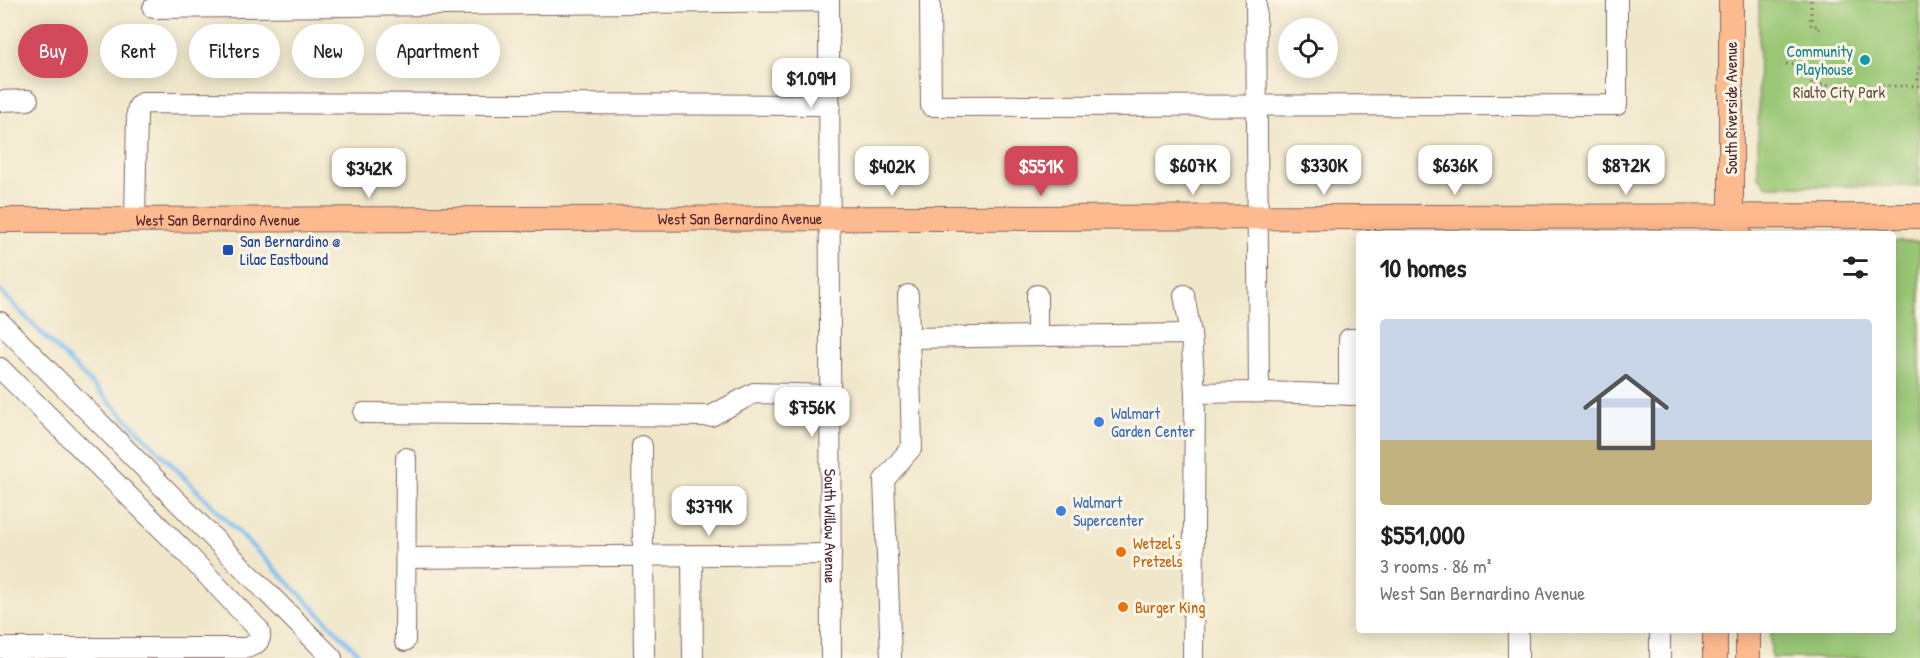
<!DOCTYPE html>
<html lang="en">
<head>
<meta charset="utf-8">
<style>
	:root { --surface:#fff; --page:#f2f2f2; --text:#222; --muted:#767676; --accent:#d1495b }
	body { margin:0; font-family:"Patrick Hand",sans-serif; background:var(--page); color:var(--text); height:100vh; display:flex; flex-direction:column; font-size:22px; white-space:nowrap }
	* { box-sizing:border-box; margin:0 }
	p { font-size:20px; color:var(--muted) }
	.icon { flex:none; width:33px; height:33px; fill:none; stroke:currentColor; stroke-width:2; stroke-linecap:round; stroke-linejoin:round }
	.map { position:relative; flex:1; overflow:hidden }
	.drawer { position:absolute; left:1356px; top:231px; width:540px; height:402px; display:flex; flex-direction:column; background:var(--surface); border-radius:6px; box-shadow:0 3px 15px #0003 }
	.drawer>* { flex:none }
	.banner { position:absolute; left:18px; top:24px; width:570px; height:54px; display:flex; gap:12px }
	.tools { position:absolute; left:1278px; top:18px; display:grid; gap:12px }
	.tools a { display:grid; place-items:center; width:60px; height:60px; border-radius:50%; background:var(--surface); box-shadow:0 3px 15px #0003; font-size:30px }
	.price { position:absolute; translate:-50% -51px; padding:0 14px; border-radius:12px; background:#fff; color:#222; font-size:20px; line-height:39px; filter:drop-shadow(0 2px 3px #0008) }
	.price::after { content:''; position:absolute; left:50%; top:36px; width:18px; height:14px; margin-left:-9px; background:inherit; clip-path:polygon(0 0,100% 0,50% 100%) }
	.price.on { background:var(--accent); color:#fff }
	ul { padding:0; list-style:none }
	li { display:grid; align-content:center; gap:12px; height:318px; padding:0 24px }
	li span { display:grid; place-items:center; height:186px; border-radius:6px; color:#555 }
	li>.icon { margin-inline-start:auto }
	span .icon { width:108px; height:108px; fill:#fffc; stroke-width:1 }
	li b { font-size:26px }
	h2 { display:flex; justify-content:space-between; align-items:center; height:72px; padding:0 24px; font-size:26px }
	.pill { padding:0 21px; border-radius:27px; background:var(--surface); box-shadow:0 3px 15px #0003; font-size:21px; line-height:54px }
	.pill.on { background:var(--accent); color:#fff }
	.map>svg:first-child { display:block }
	.green { fill:#99c775; stroke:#727350; stroke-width:1.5 }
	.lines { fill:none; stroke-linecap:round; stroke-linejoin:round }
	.stream { stroke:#7dbef2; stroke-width:4.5 }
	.minor-casing { stroke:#846563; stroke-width:22 }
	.major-casing { stroke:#846563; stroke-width:26 }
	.path { stroke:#846563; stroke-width:3; stroke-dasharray:1.5 4.5; stroke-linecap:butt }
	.minor { stroke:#fff; stroke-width:20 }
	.major { stroke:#fcba8e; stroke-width:24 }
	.culture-dot { fill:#0f9aa8; stroke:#fcf5e5; stroke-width:2 }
	.transit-dot { fill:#1a4fb4; stroke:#fcf5e5; stroke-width:2 }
	.shop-dot { fill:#3f7fe0; stroke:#fcf5e5; stroke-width:2 }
	.food-dot { fill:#e8710a; stroke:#fcf5e5; stroke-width:2 }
	.labels { text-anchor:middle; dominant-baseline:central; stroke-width:6; stroke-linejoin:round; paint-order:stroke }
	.culture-label { font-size:16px; fill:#0d838f; stroke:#fcf5e5; text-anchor:end }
	.park-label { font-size:16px; fill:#625141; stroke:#fcf5e5 }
	.street-label { font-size:16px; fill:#4a1f2b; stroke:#fcf5e5 }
	.transit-label { font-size:16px; fill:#164399; stroke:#fcf5e5; text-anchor:start }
	.shop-label { font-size:16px; fill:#366cbe; stroke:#fcf5e5; text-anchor:start }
	.food-label { font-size:16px; fill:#c56008; stroke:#fcf5e5; text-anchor:start }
</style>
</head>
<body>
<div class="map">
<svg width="1920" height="658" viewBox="0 0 1920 658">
	<rect width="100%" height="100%" fill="#fcf5e5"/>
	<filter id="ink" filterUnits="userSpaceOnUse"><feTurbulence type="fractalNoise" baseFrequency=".0167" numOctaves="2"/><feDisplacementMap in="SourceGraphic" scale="12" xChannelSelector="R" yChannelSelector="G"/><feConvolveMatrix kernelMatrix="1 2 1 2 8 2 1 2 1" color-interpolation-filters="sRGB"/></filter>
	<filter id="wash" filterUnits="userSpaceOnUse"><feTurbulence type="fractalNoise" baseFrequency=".008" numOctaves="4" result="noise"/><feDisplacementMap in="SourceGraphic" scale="24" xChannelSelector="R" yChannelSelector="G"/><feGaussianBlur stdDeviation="1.35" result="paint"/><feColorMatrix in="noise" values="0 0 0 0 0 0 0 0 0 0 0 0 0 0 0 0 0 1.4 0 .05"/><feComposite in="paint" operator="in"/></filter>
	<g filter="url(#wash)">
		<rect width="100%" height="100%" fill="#f0e7ca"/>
		<g class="green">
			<polygon points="1759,0 1920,0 1920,186 1767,186 1758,176"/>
			<polygon points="1893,242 1920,242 1920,658 1771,658 1771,630 1893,630"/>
		</g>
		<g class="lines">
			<polyline class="stream" points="0,291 363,658"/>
		</g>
	</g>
	<g filter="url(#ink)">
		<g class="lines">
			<g class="minor-casing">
				<g id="minor">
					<path id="s1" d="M829,0L831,658"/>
					<polyline points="930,0 931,106 1617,105 1617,0"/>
					<polyline points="1256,0 1259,392"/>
					<polyline points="153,8 829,1"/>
					<polyline points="0,101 28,100"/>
					<polyline points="135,220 137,113 138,107 142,103 830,105"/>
					<polyline points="1037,295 1037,336"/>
					<polyline points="1184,295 1191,334 1195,393"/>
					<polyline points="0,322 332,658"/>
					<polyline points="909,338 1191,334"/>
					<path d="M0,368L186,553L259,630C263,641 255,646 245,648H0"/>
					<polyline points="1349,395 1349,339 1359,339"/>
					<polyline points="364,413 711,416 754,393 830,395"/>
					<polyline points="642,446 644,654"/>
					<polyline points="692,556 693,658"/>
					<polyline points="407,558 831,554"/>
					<polyline points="1518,630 1518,658"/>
					<polyline points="1660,630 1660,658"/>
					<polyline points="405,641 406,458"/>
					<polyline points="891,658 884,480 912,447 908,295"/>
					<polyline points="1193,658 1195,393 1259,392 1359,395"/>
				</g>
			</g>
			<g class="major-casing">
				<g id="major">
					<polyline points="1731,0 1731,217 1739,234"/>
					<path id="s2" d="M0,220L1920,216"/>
					<polyline points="1748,630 1748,658"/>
					<polyline points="1715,658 1715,630"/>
				</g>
			</g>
			<g class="path">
				<polyline points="1811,0 1811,26 1819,26 1819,31"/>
				<polyline points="1786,64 1806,64"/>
				<polyline points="1811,70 1812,85 1866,86 1866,91 1882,91 1881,86 1918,86 1918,69 1920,67"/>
			</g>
			<use href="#minor" class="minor"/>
			<use href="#major" class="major"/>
		</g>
	</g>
	<circle class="culture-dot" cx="1865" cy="60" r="6"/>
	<rect class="transit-dot" x="222" y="244" width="12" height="12" rx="3"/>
	<g class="shop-dot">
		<circle cx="1099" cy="422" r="6"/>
		<circle cx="1061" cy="511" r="6"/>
	</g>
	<g class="food-dot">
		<circle cx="1121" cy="552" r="6"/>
		<circle cx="1123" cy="607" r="6"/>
	</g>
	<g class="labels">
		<g class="culture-label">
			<text x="1853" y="51">Community<tspan x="1853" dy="18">Playhouse</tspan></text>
		</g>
		<g class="park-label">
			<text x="1839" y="92">Rialto City Park</text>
		</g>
		<g class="street-label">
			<text transform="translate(1731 108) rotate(-90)">South Riverside Avenue</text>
			<text stroke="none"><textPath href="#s2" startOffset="740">West San Bernardino Avenue</textPath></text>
			<text stroke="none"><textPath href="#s2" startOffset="218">West San Bernardino Avenue</textPath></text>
			<text stroke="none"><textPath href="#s1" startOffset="526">South Willow Avenue</textPath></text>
		</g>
		<g class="transit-label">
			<text x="240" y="241">San Bernardino @<tspan x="240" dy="18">Lilac Eastbound</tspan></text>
		</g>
		<g class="shop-label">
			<text x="1111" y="413">Walmart<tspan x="1111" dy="18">Garden Center</tspan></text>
			<text x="1073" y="502">Walmart<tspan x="1073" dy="18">Supercenter</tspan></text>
		</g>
		<g class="food-label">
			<text x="1133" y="543">Wetzel's<tspan x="1133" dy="18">Pretzels</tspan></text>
			<text x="1135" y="607">Burger King</text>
		</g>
	</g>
</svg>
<div class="tools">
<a><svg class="icon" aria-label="locate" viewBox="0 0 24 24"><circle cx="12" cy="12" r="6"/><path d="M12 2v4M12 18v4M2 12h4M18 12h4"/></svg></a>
</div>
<b class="price" style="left:811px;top:109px">$1.09M</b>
<b class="price" style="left:1193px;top:196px">$607K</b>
<b class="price" style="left:1324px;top:196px">$330K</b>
<b class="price" style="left:1455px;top:196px">$636K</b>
<b class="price" style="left:1626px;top:196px">$872K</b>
<b class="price" style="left:892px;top:197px">$402K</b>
<b class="price on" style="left:1041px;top:197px">$551K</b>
<b class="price" style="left:369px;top:199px">$342K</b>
<b class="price" style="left:812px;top:438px">$756K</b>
<b class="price" style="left:709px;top:537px">$379K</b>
<div class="banner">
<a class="pill on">Buy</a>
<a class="pill">Rent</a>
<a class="pill">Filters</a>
<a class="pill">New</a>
<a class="pill">Apartment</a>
</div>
<section class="drawer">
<h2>10 homes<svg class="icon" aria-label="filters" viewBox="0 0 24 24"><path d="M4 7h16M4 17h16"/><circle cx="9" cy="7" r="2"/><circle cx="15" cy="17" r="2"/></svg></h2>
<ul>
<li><span style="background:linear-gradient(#c9d6e8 65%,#c2b280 0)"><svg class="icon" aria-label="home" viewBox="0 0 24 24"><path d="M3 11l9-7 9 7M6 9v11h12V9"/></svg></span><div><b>$551,000</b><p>3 rooms · 86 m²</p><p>West San Bernardino Avenue</p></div></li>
</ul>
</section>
</div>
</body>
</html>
